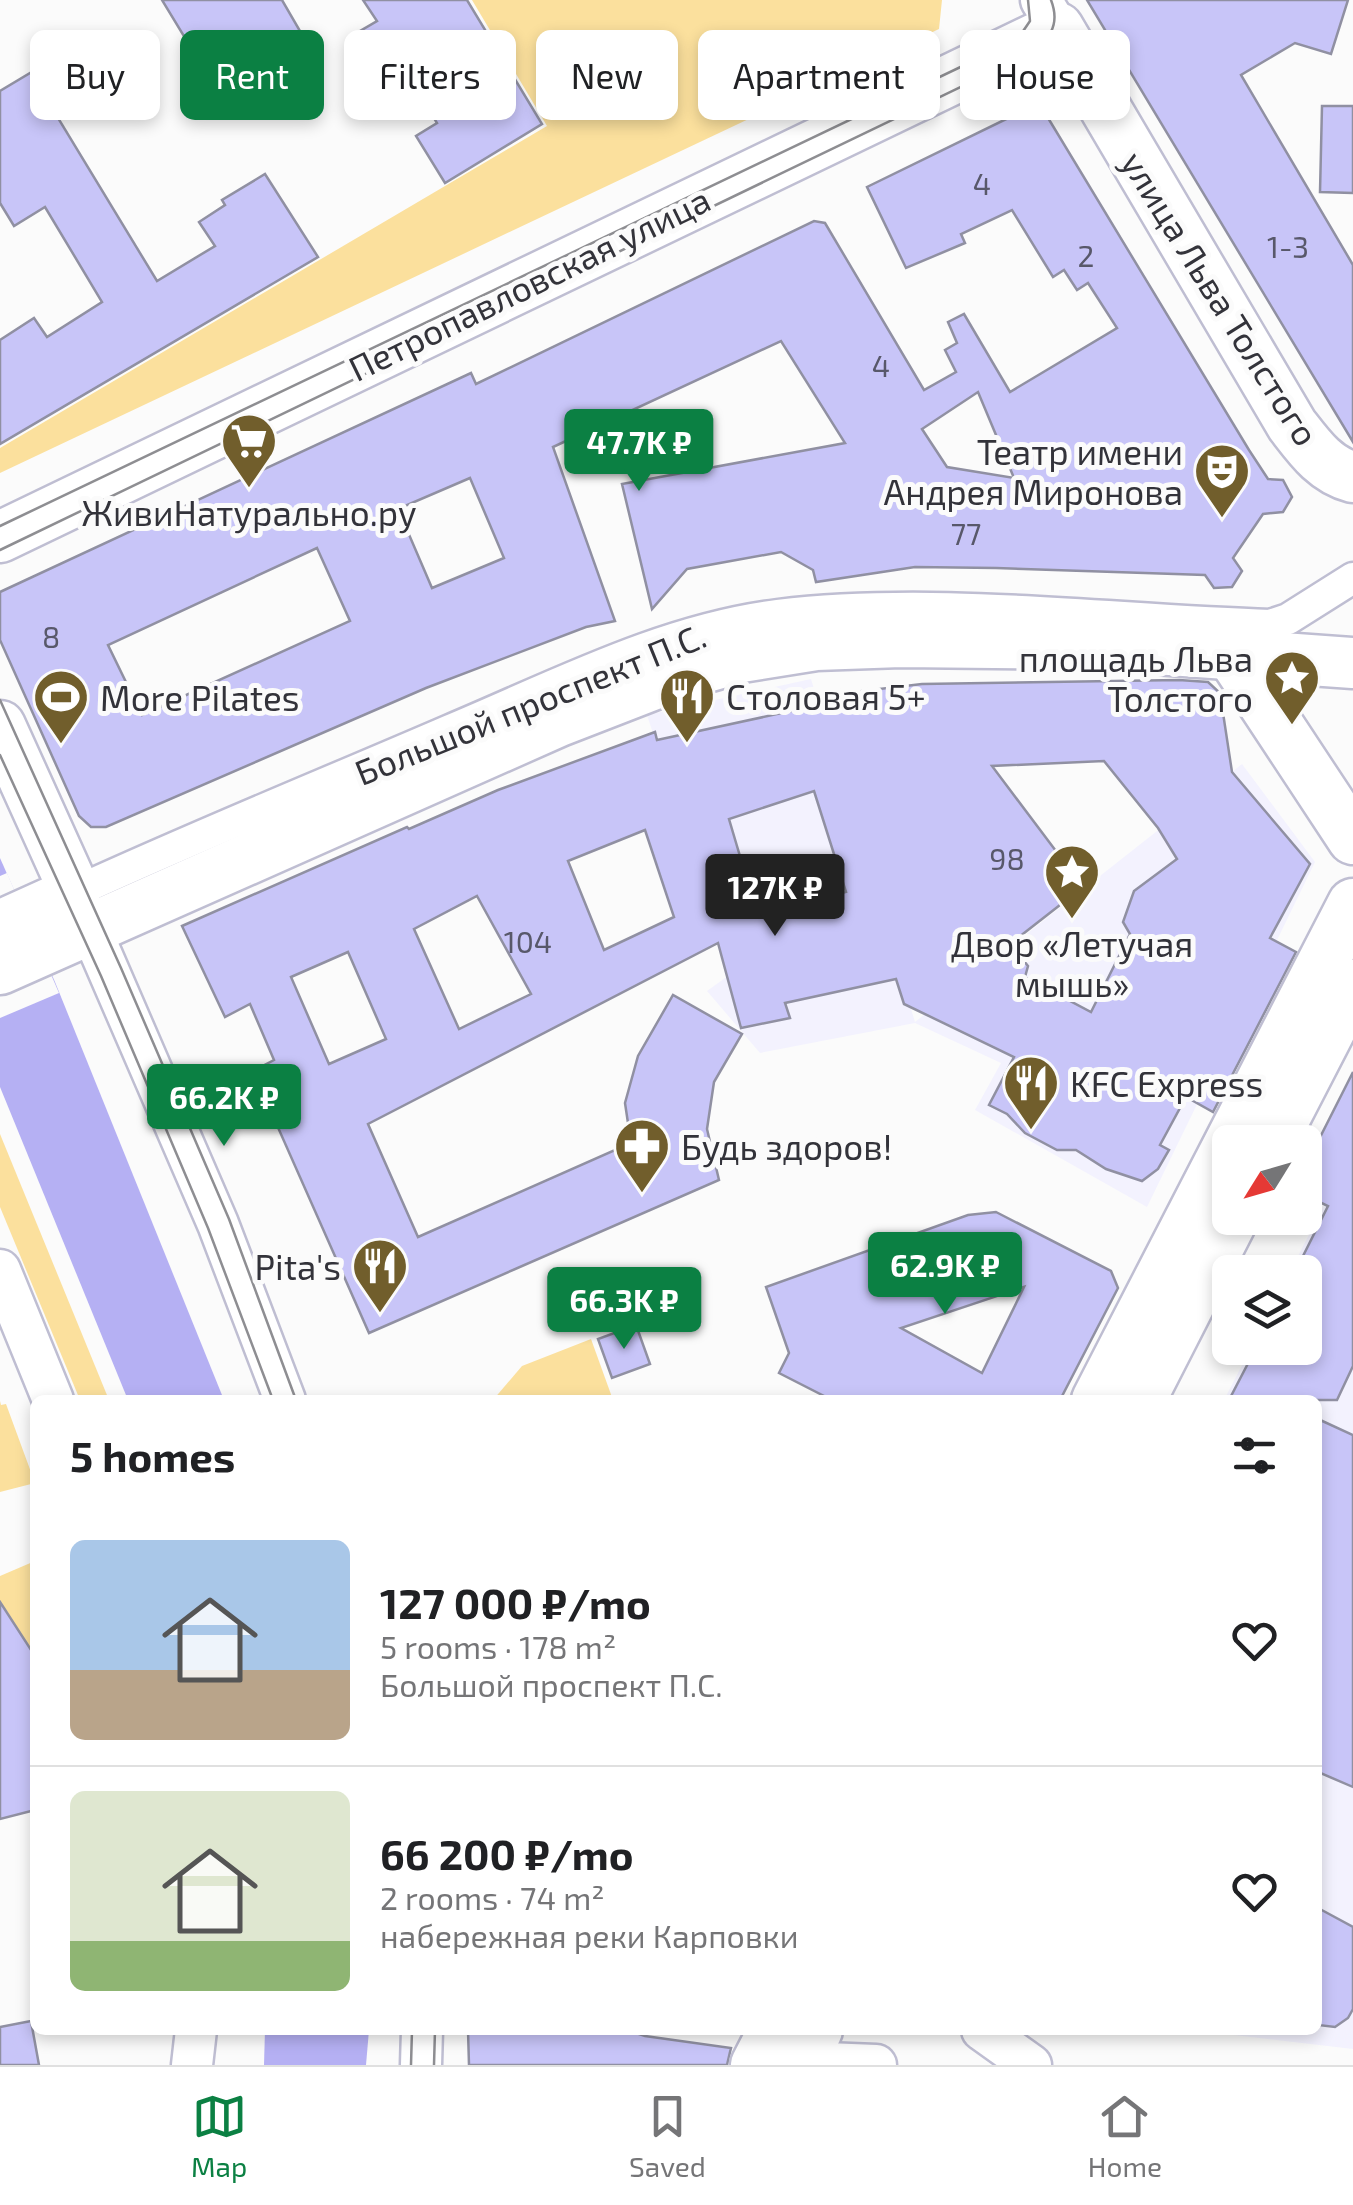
<!DOCTYPE html>
<html lang="en">
<head>
<meta charset="utf-8">
<style>
	:root { --surface:#fff; --page:#f2f2f2; --text:#202124; --muted:#757577; --line:#e0e0e0; --accent:#0b8043 }
	body { margin:0; font-family:"Exo 2",sans-serif; background:var(--page); color:var(--text); height:100vh; display:flex; flex-direction:column; font-size:38px; white-space:nowrap }
	* { box-sizing:border-box; margin:0 }
	p { font-size:32px; color:var(--muted) }
	.icon { flex:none; width:55px; height:55px; fill:none; stroke:currentColor; stroke-width:2; stroke-linecap:round; stroke-linejoin:round }
	.map { position:relative; flex:1; overflow:hidden }
	.panel { position:absolute; left:30px; top:1395px; width:1292px; height:640px; display:flex; flex-direction:column; background:var(--surface); border-radius:15px; box-shadow:0 5px 15px #0003 }
	.panel>* { flex:none }
	.guide { position:absolute; left:30px; top:30px; width:1295px; height:90px; display:flex; gap:20px }
	.needle { width:65px; rotate:233deg }
	.fabs { position:absolute; left:1212px; top:1125px; display:grid; gap:20px }
	.fabs a { display:grid; place-items:center; width:110px; height:110px; border-radius:15px; background:var(--surface); box-shadow:0 5px 15px #0003; font-size:50px }
	.price { position:absolute; translate:-50% -85px; padding:0 22px; border-radius:10px; background:var(--accent); color:#fff; font-size:32px; line-height:65px; filter:drop-shadow(0 2px 5px #0008) }
	.price::after { content:''; position:absolute; left:50%; top:60px; width:30px; height:22px; margin-left:-15px; background:inherit; clip-path:polygon(0 0,100% 0,50% 100%) }
	.price.active { background:#222; color:#fff }
	ul { padding:0; list-style:none }
	li { display:flex; align-items:center; gap:30px; height:250px; padding:0 40px }
	li+li { border-top:2px solid var(--line) }
	li span { display:grid; place-items:center; flex:none; width:280px; height:200px; border-radius:15px; color:#555 }
	li>.icon { margin-inline-start:auto }
	span .icon { width:120px; height:120px; fill:#fffc; stroke-width:1 }
	li b { font-size:42px }
	h2 { display:flex; justify-content:space-between; align-items:center; height:120px; padding:0 40px; font-size:42px }
	.tag { padding:0 35px; border-radius:15px; background:var(--surface); box-shadow:0 5px 15px #0003; font-size:35px; line-height:90px }
	.tag.active { background:var(--accent); color:#fff }
	.tabs { display:flex; justify-content:space-around; align-items:center; height:140px; border-top:2px solid var(--line); background:var(--surface); font-size:28px; color:var(--muted) }
	.tabs a { display:grid; justify-items:center; gap:5px }
	.tabs .active { color:var(--accent) }
	.map>svg:first-child { display:block }
	.built { fill:#f3f2fe }
	.green { fill:#fbe09d }
	.water { fill:#b5b0f3 }
	.pier { fill:#fbfbfb }
	.building { fill:#c8c5f8; stroke:#9090a2; stroke-width:2.5; fill-rule:evenodd }
	.lines { fill:none; stroke-linecap:round; stroke-linejoin:round }
	.minor-casing { stroke:#bfbed2; stroke-width:35 }
	.tertiary-casing { stroke:#bfbed2; stroke-width:45 }
	.primary-casing { stroke:#bfbed2; stroke-width:55 }
	.minor { stroke:#fff; stroke-width:30 }
	.tertiary { stroke:#fff; stroke-width:40 }
	.primary { stroke:#fff; stroke-width:50 }
	.tram { stroke:#8e8e92; stroke-width:2.5 }
	.labels { text-anchor:middle; dominant-baseline:central; stroke-width:10; stroke-linejoin:round; paint-order:stroke }
	.number-label { font-size:30px; fill:#58586a }
	.street-label { font-size:35px; fill:#33333a; stroke:#fbfbfb }
	.poi-label { font-size:35px; fill:#33333a; stroke:#fbfbfb; text-anchor:start }
</style>
</head>
<body>
<div class="map">
<svg width="1353" height="2065" viewBox="0 0 1353 2065">
	<rect width="100%" height="100%" fill="#fbfbfb"/>
	<g class="built">
		<polygon points="811,679 915,1022 1242,764 1315,862 1147,1207 975,1110 1001,1063 915,1023 760,1053 707,991 732,973 647,715"/>
		<polygon points="1353,1148 1353,2049 1191,2030 1318,2030 1318,1400 1224,1400 1251,1348 1305,1348 1305,1272 1290,1272"/>
	</g>
	<g class="green">
		<polygon points="472,0 942,0 939,29 0,473 0,448 547,126"/>
		<polygon points="0,1134 109,1400 80,1400 0,1207"/>
		<polygon points="591,1339 613,1400 493,1400 522,1366"/>
		<polygon points="0,1401 1,1405 6,1404 35,1483 0,1492"/>
		<polygon points="35,1561 35,1656 0,1601 0,1576"/>
	</g>
	<g class="water">
		<polygon points="0,858 55,982 224,1400 128,1400 0,1087"/>
		<polygon points="265,2030 369,2030 366,2065 264,2065"/>
	</g>
	<polygon class="pier" points="7,873 59,993 0,1018 0,876"/>
	<g class="building">
		<polygon points="162,0 282,0 300,31 213,84"/>
		<polygon points="363,0 467,0 542,124 445,183 416,136 437,123 397,56 377,68 355,34 377,21"/>
		<polygon points="1087,0 1348,0 1331,54 1295,43 1241,75 1353,265 1353,442"/>
		<polygon points="97,33 123,79 58,118 157,281 215,246 199,222 225,205 222,200 265,174 318,257 0,444 0,340 34,318 47,337 102,302 45,207 14,226 0,203 0,91"/>
		<path d="M1039,103L1249,450L1268,479L1283,480L1292,497L1283,512L1263,514L1233,558L1242,571L1232,587L1214,588L1205,575L996,568L915,567L816,582L813,570L781,552L687,569L652,609L622,484L845,443L781,341L553,447L615,621L586,627L426,688L106,827H91L79,816L0,640V592L471,373L476,384L814,221L825,223L924,390L956,372L945,350L957,343L948,322L964,314L1010,392L1117,328L1088,283L1077,290L1064,270L1053,277L1012,210L961,234L965,243L906,268L867,187ZM978,392L1014,478L947,467L922,429ZM470,478L504,558L432,588L398,509ZM317,548L350,621L142,715L108,645Z"/>
		<polygon points="1322,106 1353,106 1353,193 1320,192"/>
		<path d="M1179,680L1208,682L1220,693L1232,772L1310,864L1270,938L1296,952L1213,1112L1186,1097L1160,1145L1169,1150L1158,1169L1142,1181L1106,1169L1076,1150H1057L1025,1133L1007,1114L989,1105L1014,1057L904,1004L896,979L785,1003L790,1018L741,1028L718,943L368,1124L418,1237L631,1143L625,1103L638,1056L673,995L742,1034L714,1082L707,1129L719,1180L369,1333L253,1071L274,1060L250,1004L225,1017L182,926L407,827L409,829L498,790L655,732L657,740L819,705V696L922,684ZM1104,761L1158,828L1177,859L1134,891L1123,922L1130,934L1091,1012L1025,977L1028,966L1010,944L1083,887L992,766ZM814,791L846,892L758,917L729,819ZM645,830L674,917L604,950L568,861ZM477,896L531,994L459,1029L414,929ZM348,952L386,1039L329,1064L291,977Z"/>
		<polygon points="1353,1072 1353,1366 1337,1400 1229,1400 1256,1348 1305,1348 1305,1272 1295,1272 1328,1206 1305,1195 1305,1167"/>
		<path d="M996,1212L1111,1271L1118,1288L1060,1400H832L779,1373L789,1353L766,1287L968,1215ZM1024,1287L982,1373L901,1328Z"/>
		<polygon points="636,1325 650,1364 612,1378 598,1339"/>
		<polygon points="1318,1419 1353,1435 1353,1787 1318,1772"/>
		<polygon points="0,1602 35,1656 35,1810 0,1819"/>
		<polygon points="1318,1908 1353,1927 1353,2009 1348,2018 1335,2027 1318,2025"/>
		<polygon points="31,2021 39,2065 0,2065 0,2027"/>
		<polygon points="468,2030 627,2030 645,2036 731,2048 730,2052 727,2065 469,2065"/>
	</g>
	<g class="lines">
		<g class="minor-casing">
			<path id="minor" d="M75,892C199,835 325,784 450,730C555,686 664,629 778,615C936,596 1111,620 1270,625L1288,619L1353,578"/>
		</g>
		<g class="tertiary-casing">
			<g id="tertiary">
				<polyline points="1041,0 1058,28"/>
				<polyline points="80,905 218,1224 285,1400"/>
				<polyline points="0,1270 53,1400"/>
				<polyline points="982,2030 1031,2065"/>
				<polyline points="775,2061 876,2065"/>
				<polyline points="192,2065 196,2030"/>
				<polyline points="421,2065 422,2030"/>
			</g>
		</g>
		<g class="primary-casing">
			<g id="primary">
				<path d="M0,537L1058,28L1292,425C1309,447 1325,470 1353,477"/>
				<polyline points="1231,654 1353,839"/>
				<polyline points="0,726 75,892 0,926"/>
				<polyline points="0,969 559,721 675,676 741,657 816,645 901,642 1084,644 1353,663"/>
				<polyline points="1272,1142 1353,985"/>
				<polyline points="1097,1400 1353,904"/>
				<polyline points="1140,1400 1233,1218"/>
				<polyline points="756,2065 774,2030"/>
				<polyline points="799,2065 817,2030"/>
			</g>
		</g>
		<use href="#minor" class="minor"/>
		<use href="#tertiary" class="tertiary"/>
		<use href="#primary" class="primary"/>
		<g class="tram">
			<polyline points="0,526 1017,40 1030,21 1028,0"/>
			<path d="M0,550L1027,55C1049,40 1061,26 1051,0"/>
			<polyline points="0,700 121,968 229,1219 296,1400"/>
			<polyline points="0,755 101,976 208,1228 273,1400"/>
			<polyline points="411,2065 412,2030"/>
			<polyline points="434,2065 435,2030"/>
		</g>
	</g>
	<defs>
		<g id="supermarket-pin" transform="scale(2.875)"><path d="M0 17L-7.5 6A9.5 9.5 0 1 1 7.5 6Z" fill="#715e2c" stroke="#fbfbfb"/><path d="M-6-5.5h2.5l.6 2H6L4.5 2H-2.5L-4.4-4H-6ZM-1.5 3.2a1.3 1.3 0 1 0 .1 0ZM3 3.2a1.3 1.3 0 1 0 .1 0Z" fill="#fff"/></g>
		<g id="theatre-pin" transform="scale(2.875)"><path d="M0 17L-7.5 6A9.5 9.5 0 1 1 7.5 6Z" fill="#715e2c" stroke="#fbfbfb"/><path d="M-5-5.5Q0-4 5-5.5V0Q5 5 0 6Q-5 5-5 0ZM-3.3-2.5H-1v1.5H-3.3ZM1-2.5H3.3v1.5H1ZM-2.8 1Q0 5.5 2.8 1Z" fill="#fff"/></g>
		<g id="sight-pin" transform="scale(2.875)"><path d="M0 17L-7.5 6A9.5 9.5 0 1 1 7.5 6Z" fill="#715e2c" stroke="#fbfbfb"/><path d="M0-6L1.8-2.2L6-1.7L2.9 1.2L3.7 5.4L0 3.3L-3.7 5.4L-2.9 1.2L-6-1.7L-1.8-2.2Z" fill="#fff"/></g>
		<g id="restaurant-pin" transform="scale(2.875)"><path d="M0 17L-7.5 6A9.5 9.5 0 1 1 7.5 6Z" fill="#715e2c" stroke="#fbfbfb"/><path d="M-5-6h1v4h1v-4h1v4h1v-4h1v5L-1.5 .5V6h-2V.5L-5-1ZM5-6V6H3V1.5H1.5Q1.5-4 5-6Z" fill="#fff"/></g>
		<g id="stadium-pin" transform="scale(2.875)"><path d="M0 17L-7.5 6A9.5 9.5 0 1 1 7.5 6Z" fill="#715e2c" stroke="#fbfbfb"/><path d="M0-5a6.5 5 0 1 0 0 10a6.5 5 0 1 0 0-10ZM-3.5-1.8h7v3.6h-7Z" fill="#fff"/></g>
		<g id="pharmacy-pin" transform="scale(2.875)"><path d="M0 17L-7.5 6A9.5 9.5 0 1 1 7.5 6Z" fill="#715e2c" stroke="#fbfbfb"/><path d="M-2-6h4v4h4v4h-4v4h-4v-4h-4v-4h4Z" fill="#fff"/></g>
	</defs>
	<g fill-rule="evenodd">
		<use href="#supermarket-pin" x="249" y="441"/>
		<use href="#theatre-pin" x="1222" y="471"/>
		<use href="#sight-pin" x="1292" y="678"/>
		<use href="#restaurant-pin" x="687" y="696"/>
		<use href="#stadium-pin" x="61" y="697"/>
		<use href="#sight-pin" x="1072" y="872"/>
		<use href="#restaurant-pin" x="1031" y="1083"/>
		<use href="#pharmacy-pin" x="642" y="1146"/>
		<use href="#restaurant-pin" x="380" y="1266"/>
	</g>
	<g class="labels">
		<g class="number-label">
			<text x="982" y="183">4</text>
			<text x="1288" y="246">1-3</text>
			<text x="1086" y="255">2</text>
			<text x="881" y="365">4</text>
			<text x="966" y="533">77</text>
			<text x="51" y="636">8</text>
			<text x="1007" y="858">98</text>
			<text x="528" y="941">104</text>
		</g>
		<g class="street-label">
			<text transform="translate(529 283) rotate(-26)">Петропавловская улица</text>
			<text transform="translate(1221 298) rotate(58)">улица Льва Толстого</text>
			<text transform="translate(530 703) rotate(-22)">Большой проспект П.С.</text>
		</g>
		<g class="poi-label">
			<text x="1183" y="451" text-anchor="end">Театр имени<tspan x="1183" dy="40">Андрея Миронова</tspan></text>
			<text x="249" y="512" text-anchor="middle">ЖивиНатурально.ру</text>
			<text x="1253" y="658" text-anchor="end">площадь Льва<tspan x="1253" dy="40">Толстого</tspan></text>
			<text x="726" y="696">Столовая 5+</text>
			<text x="100" y="697">More Pilates</text>
			<text x="1072" y="943" text-anchor="middle">Двор «Летучая<tspan x="1072" dy="40">мышь»</tspan></text>
			<text x="1070" y="1083">KFC Express</text>
			<text x="681" y="1146">Будь здоров!</text>
			<text x="341" y="1266" text-anchor="end">Pita's</text>
		</g>
	</g>
</svg>
<div class="fabs">
<a><svg class="needle" viewBox="-14 -14 28 28"><path d="M0-13l5 13h-10z" fill="#e53935"/><path d="M0 13l5-13h-10z" fill="#757577"/></svg></a>
<a><svg class="icon" aria-label="layers" viewBox="0 0 24 24"><path d="M12 4l9 5-9 5-9-5zM3 14l9 5 9-5"/></svg></a>
</div>
<b class="price" style="left:639px;top:494px">47.7K ₽</b>
<b class="price active" style="left:775px;top:939px">127K ₽</b>
<b class="price" style="left:224px;top:1149px">66.2K ₽</b>
<b class="price" style="left:945px;top:1317px">62.9K ₽</b>
<b class="price" style="left:624px;top:1352px">66.3K ₽</b>
<div class="guide">
<a class="tag">Buy</a>
<a class="tag active">Rent</a>
<a class="tag">Filters</a>
<a class="tag">New</a>
<a class="tag">Apartment</a>
<a class="tag">House</a>
</div>
<section class="panel">
<h2>5 homes<svg class="icon" aria-label="filters" viewBox="0 0 24 24"><path d="M4 7h16M4 17h16"/><circle cx="9" cy="7" r="2"/><circle cx="15" cy="17" r="2"/></svg></h2>
<ul>
<li><span style="background:linear-gradient(#a9c7e8 65%,#b9a48a 0)"><svg class="icon" aria-label="home" viewBox="0 0 24 24"><path d="M3 11l9-7 9 7M6 9v11h12V9"/></svg></span><div><b>127 000 ₽/mo</b><p>5 rooms · 178 m²</p><p>Большой проспект П.С.</p></div><svg class="icon" aria-label="heart" viewBox="0 0 24 24"><path d="M12 20l-8-8c-3-5 5-10 8-4 3-6 11-1 8 4z"/></svg></li>
<li><span style="background:linear-gradient(#dfe7d0 75%,#8fb573 0)"><svg class="icon" aria-label="home" viewBox="0 0 24 24"><path d="M3 11l9-7 9 7M6 9v11h12V9"/></svg></span><div><b>66 200 ₽/mo</b><p>2 rooms · 74 m²</p><p>набережная реки Карповки</p></div><svg class="icon" aria-label="heart" viewBox="0 0 24 24"><path d="M12 20l-8-8c-3-5 5-10 8-4 3-6 11-1 8 4z"/></svg></li>
</ul>
</section>
</div>
<nav class="tabs">
<a class="active"><svg class="icon" aria-label="map" viewBox="0 0 24 24"><path d="M3 6l6-2 6 2 6-2v14l-6 2-6-2-6 2zM9 4v14M15 6v14"/></svg>Map</a>
<a><svg class="icon" aria-label="saved" viewBox="0 0 24 24"><path d="M7 4h10v16l-5-4-5 4z"/></svg>Saved</a>
<a><svg class="icon" aria-label="home" viewBox="0 0 24 24"><path d="M3 11l9-7 9 7M6 9v11h12V9"/></svg>Home</a>
</nav>
</body>
</html>
